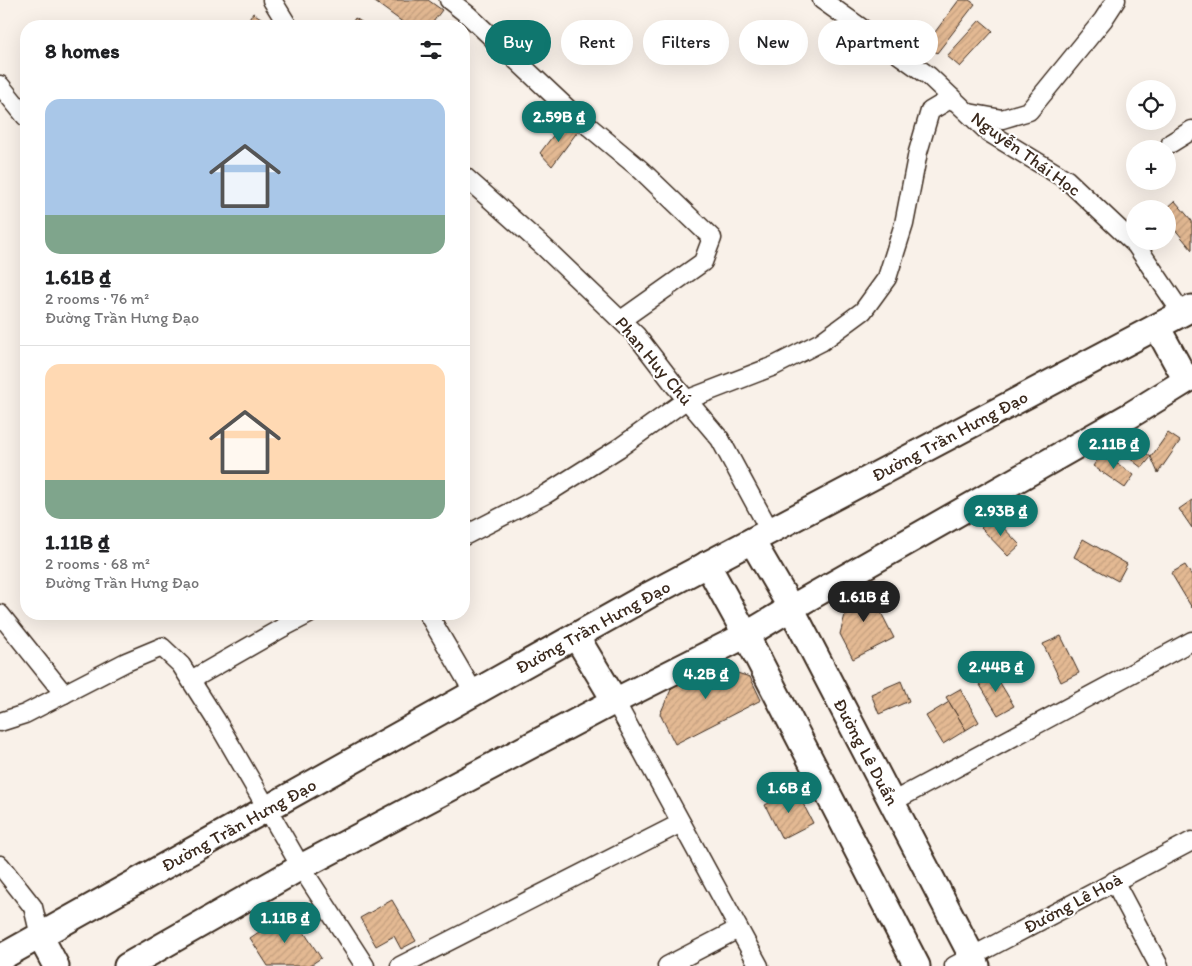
<!DOCTYPE html>
<html lang="en">
<head>
<meta charset="utf-8">
<style>
	:root { --surface:#fff; --page:#f6f6f6; --text:#202124; --muted:#757577; --line:#e0e0e0; --accent:#0f766e }
	body { margin:0; font-family:Itim,sans-serif; background:var(--page); color:var(--text); height:100vh; display:flex; flex-direction:column; font-size:19px; white-space:nowrap }
	* { box-sizing:border-box; margin:0 }
	p { font-size:16px; color:var(--muted) }
	.icon { flex:none; width:28px; height:28px; fill:none; stroke:currentColor; stroke-width:2; stroke-linecap:round; stroke-linejoin:round }
	.map { position:relative; flex:1; overflow:hidden }
	.panel { position:absolute; left:20px; top:20px; width:450px; height:600px; display:flex; flex-direction:column; background:var(--surface); border-radius:20px; box-shadow:0 5px 20px #0002 }
	.panel>* { flex:none }
	.banner { position:absolute; left:485px; top:20px; width:475px; height:45px; display:flex; gap:10px }
	.tools { position:absolute; left:1126px; top:80px; display:grid; gap:10px }
	.tools a { display:grid; place-items:center; width:50px; height:50px; border-radius:50%; background:var(--surface); box-shadow:0 5px 20px #0002; font-size:25px }
	.price { position:absolute; translate:-50% -42px; padding:0 11px; border-radius:18px; background:var(--accent); color:#fff; font-size:16px; line-height:32px; filter:drop-shadow(0 1px 2px #0008) }
	.price::after { content:''; position:absolute; left:50%; top:30px; width:15px; height:11px; margin-left:-8px; background:inherit; clip-path:polygon(0 0,100% 0,50% 100%) }
	.price.current { background:#222; color:#fff }
	ul { padding:0; list-style:none }
	li { display:grid; align-content:center; gap:10px; height:265px; padding:0 25px }
	li+li { border-top:1px solid var(--line) }
	li span { display:grid; place-items:center; height:155px; border-radius:15px; color:#555 }
	li>.icon { margin-inline-start:auto }
	span .icon { width:90px; height:90px; fill:#fffc; stroke-width:1 }
	li b { font-size:21px }
	h2 { display:flex; justify-content:space-between; align-items:center; height:60px; padding:0 25px; font-size:21px }
	.pill { padding:0 18px; border-radius:22px; background:var(--surface); box-shadow:0 5px 20px #0002; font-size:18px; line-height:45px }
	.pill.current { background:var(--accent); color:#fff }
	.map>svg:first-child { display:block }
	.building { fill:url(#building-hatch); stroke:#3b2a1e }
	.lines { fill:none; stroke-linecap:round; stroke-linejoin:round }
	.street-casing { stroke:#3b2a1e; stroke-width:21 }
	.secondary-casing { stroke:#3b2a1e; stroke-width:29 }
	.street { stroke:#fff; stroke-width:18 }
	.secondary { stroke:#fff; stroke-width:25 }
	.labels { text-anchor:middle; dominant-baseline:central; stroke-width:4; stroke-linejoin:round; paint-order:stroke }
	.street-label { font-size:18px; fill:#3b2a1e; stroke:#fff }
</style>
</head>
<body>
<div class="map">
<svg width="1192" height="966" viewBox="0 0 1192 966">
	<defs>
		<pattern id="building-hatch" width="6" height="6" patternUnits="userSpaceOnUse" patternTransform="scale(1.25)"><rect width="6" height="6" fill="#e3b993"/><path d="M-1 1l2-2M0 6l6-6M5 7l2-2" fill="none" stroke="#c49f7e"/></pattern>
	</defs>
	<rect width="100%" height="100%" fill="#f9f1e9"/>
	<filter id="ink" filterUnits="userSpaceOnUse"><feTurbulence type="fractalNoise" baseFrequency=".02" numOctaves="2"/><feDisplacementMap in="SourceGraphic" scale="10" xChannelSelector="R" yChannelSelector="G"/><feConvolveMatrix kernelMatrix="1 2 1 2 8 2 1 2 1" color-interpolation-filters="sRGB"/></filter>
	<g filter="url(#ink)">
		<g class="building">
			<polygon points="376,0 428,0 442,10 430,26 408,26 375,2"/>
			<polygon points="959,0 969,0 975,4 937,53 926,44"/>
			<polygon points="253,13 266,21 263,26 245,26"/>
			<polygon points="355,18 368,26 350,26"/>
			<polygon points="980,20 993,31 960,67 947,56"/>
			<polygon points="564,121 578,131 552,166 540,153"/>
			<polygon points="1175,201 1192,221 1192,250 1168,221 1166,209"/>
			<polygon points="1168,433 1180,441 1158,473 1151,457"/>
			<polygon points="1123,436 1151,457 1142,468 1115,447"/>
			<polygon points="1102,453 1134,475 1125,488 1093,466"/>
			<polygon points="1192,500 1192,528 1179,509"/>
			<polygon points="993,517 1020,545 1008,556 981,528"/>
			<polygon points="1083,539 1127,564 1118,581 1074,557"/>
			<polygon points="1185,565 1192,576 1192,608 1171,573"/>
			<polygon points="865,581 894,638 853,659 840,634 852,588"/>
			<polygon points="1061,636 1079,673 1061,682 1043,644"/>
			<polygon points="708,664 750,677 761,700 675,744 660,714 674,683"/>
			<polygon points="993,671 1014,706 998,715 977,680"/>
			<polygon points="901,681 909,701 879,714 871,694"/>
			<polygon points="960,689 979,722 966,730 946,697"/>
			<polygon points="949,702 966,730 943,744 926,716"/>
			<polygon points="796,790 813,823 782,839 765,805"/>
			<polygon points="392,900 416,941 401,949 394,936 376,946 360,918"/>
			<polygon points="290,911 321,958 309,966 268,966 250,938"/>
		</g>
		<g class="lines">
			<g class="street-casing">
				<g id="street">
					<polyline points="272,0 288,26"/>
					<polyline points="449,0 468,15 568,109 641,170 712,238 703,262 621,320"/>
					<polyline points="822,0 929,76 988,132 1067,180 1136,245 1182,313"/>
					<polyline points="0,85 26,117"/>
					<polyline points="969,113 1002,119 1029,111 1103,20 1116,0"/>
					<polyline points="1171,143 1192,130"/>
					<polyline points="464,176 544,247 636,335 676,387 720,439 770,531"/>
					<polyline points="464,536 546,494 619,448 686,400 774,366 821,342 863,311 887,278 904,224 918,152 930,111 952,98"/>
					<polyline points="0,614 64,694"/>
					<polyline points="428,614 474,693"/>
					<polyline points="191,680 282,628 309,614"/>
					<polyline points="615,701 759,966"/>
					<polyline points="0,722 25,714 126,662 162,647 181,665 216,720 301,867 365,966"/>
					<polyline points="892,802 1192,641"/>
					<polyline points="0,865 33,907 40,936"/>
					<polyline points="1114,881 1159,966"/>
					<polyline points="400,966 681,823"/>
					<polyline points="667,966 738,929"/>
					<polyline points="954,966 1192,841"/>
				</g>
			</g>
			<g class="secondary-casing">
				<g id="secondary">
					<polyline points="1157,327 1186,380"/>
					<polyline points="752,541 791,608 977,966"/>
					<polyline points="707,564 746,635 917,966"/>
					<polyline points="576,636 615,701"/>
					<polyline points="40,936 56,966"/>
					<polyline points="0,958 649,595 1192,308"/>
					<polyline points="127,966 301,867 615,701 746,635 791,608 1129,416 1192,377"/>
				</g>
			</g>
			<use href="#street" class="street"/>
			<use href="#secondary" class="secondary"/>
		</g>
	</g>
	<g class="labels">
		<g class="street-label">
			<text transform="translate(1026 154) rotate(36)">Nguyễn Thái Học</text>
			<text transform="translate(654 361) rotate(50)">Phan Huy Chú</text>
			<text transform="translate(950 436) rotate(-28)">Đường Trần Hưng Đạo</text>
			<text transform="translate(593 627) rotate(-29)">Đường Trần Hưng Đạo</text>
			<text transform="translate(866 752) rotate(62)">Đường Lê Duẩn</text>
			<text transform="translate(239 825) rotate(-29)">Đường Trần Hưng Đạo</text>
			<text transform="translate(1073 903) rotate(-28)">Đường Lê Hoà</text>
		</g>
	</g>
</svg>
<div class="tools">
<a><svg class="icon" aria-label="locate" viewBox="0 0 24 24"><circle cx="12" cy="12" r="6"/><path d="M12 2v4M12 18v4M2 12h4M18 12h4"/></svg></a>
<a>+</a>
<a>−</a>
</div>
<b class="price" style="left:559px;top:143px">2.59B ₫</b>
<b class="price" style="left:1114px;top:470px">2.11B ₫</b>
<b class="price" style="left:1001px;top:537px">2.93B ₫</b>
<b class="price current" style="left:864px;top:623px">1.61B ₫</b>
<b class="price" style="left:996px;top:693px">2.44B ₫</b>
<b class="price" style="left:706px;top:700px">4.2B ₫</b>
<b class="price" style="left:789px;top:814px">1.6B ₫</b>
<b class="price" style="left:285px;top:944px">1.11B ₫</b>
<div class="banner">
<a class="pill current">Buy</a>
<a class="pill">Rent</a>
<a class="pill">Filters</a>
<a class="pill">New</a>
<a class="pill">Apartment</a>
</div>
<section class="panel">
<h2>8 homes<svg class="icon" aria-label="filters" viewBox="0 0 24 24"><path d="M4 7h16M4 17h16"/><circle cx="9" cy="7" r="2"/><circle cx="15" cy="17" r="2"/></svg></h2>
<ul>
<li><span style="background:linear-gradient(#a9c7e8 75%,#7fa58c 0)"><svg class="icon" aria-label="home" viewBox="0 0 24 24"><path d="M3 11l9-7 9 7M6 9v11h12V9"/></svg></span><div><b>1.61B ₫</b><p>2 rooms · 76 m²</p><p>Đường Trần Hưng Đạo</p></div></li>
<li><span style="background:linear-gradient(#ffd9b3 75%,#7fa58c 0)"><svg class="icon" aria-label="home" viewBox="0 0 24 24"><path d="M3 11l9-7 9 7M6 9v11h12V9"/></svg></span><div><b>1.11B ₫</b><p>2 rooms · 68 m²</p><p>Đường Trần Hưng Đạo</p></div></li>
</ul>
</section>
</div>
</body>
</html>
